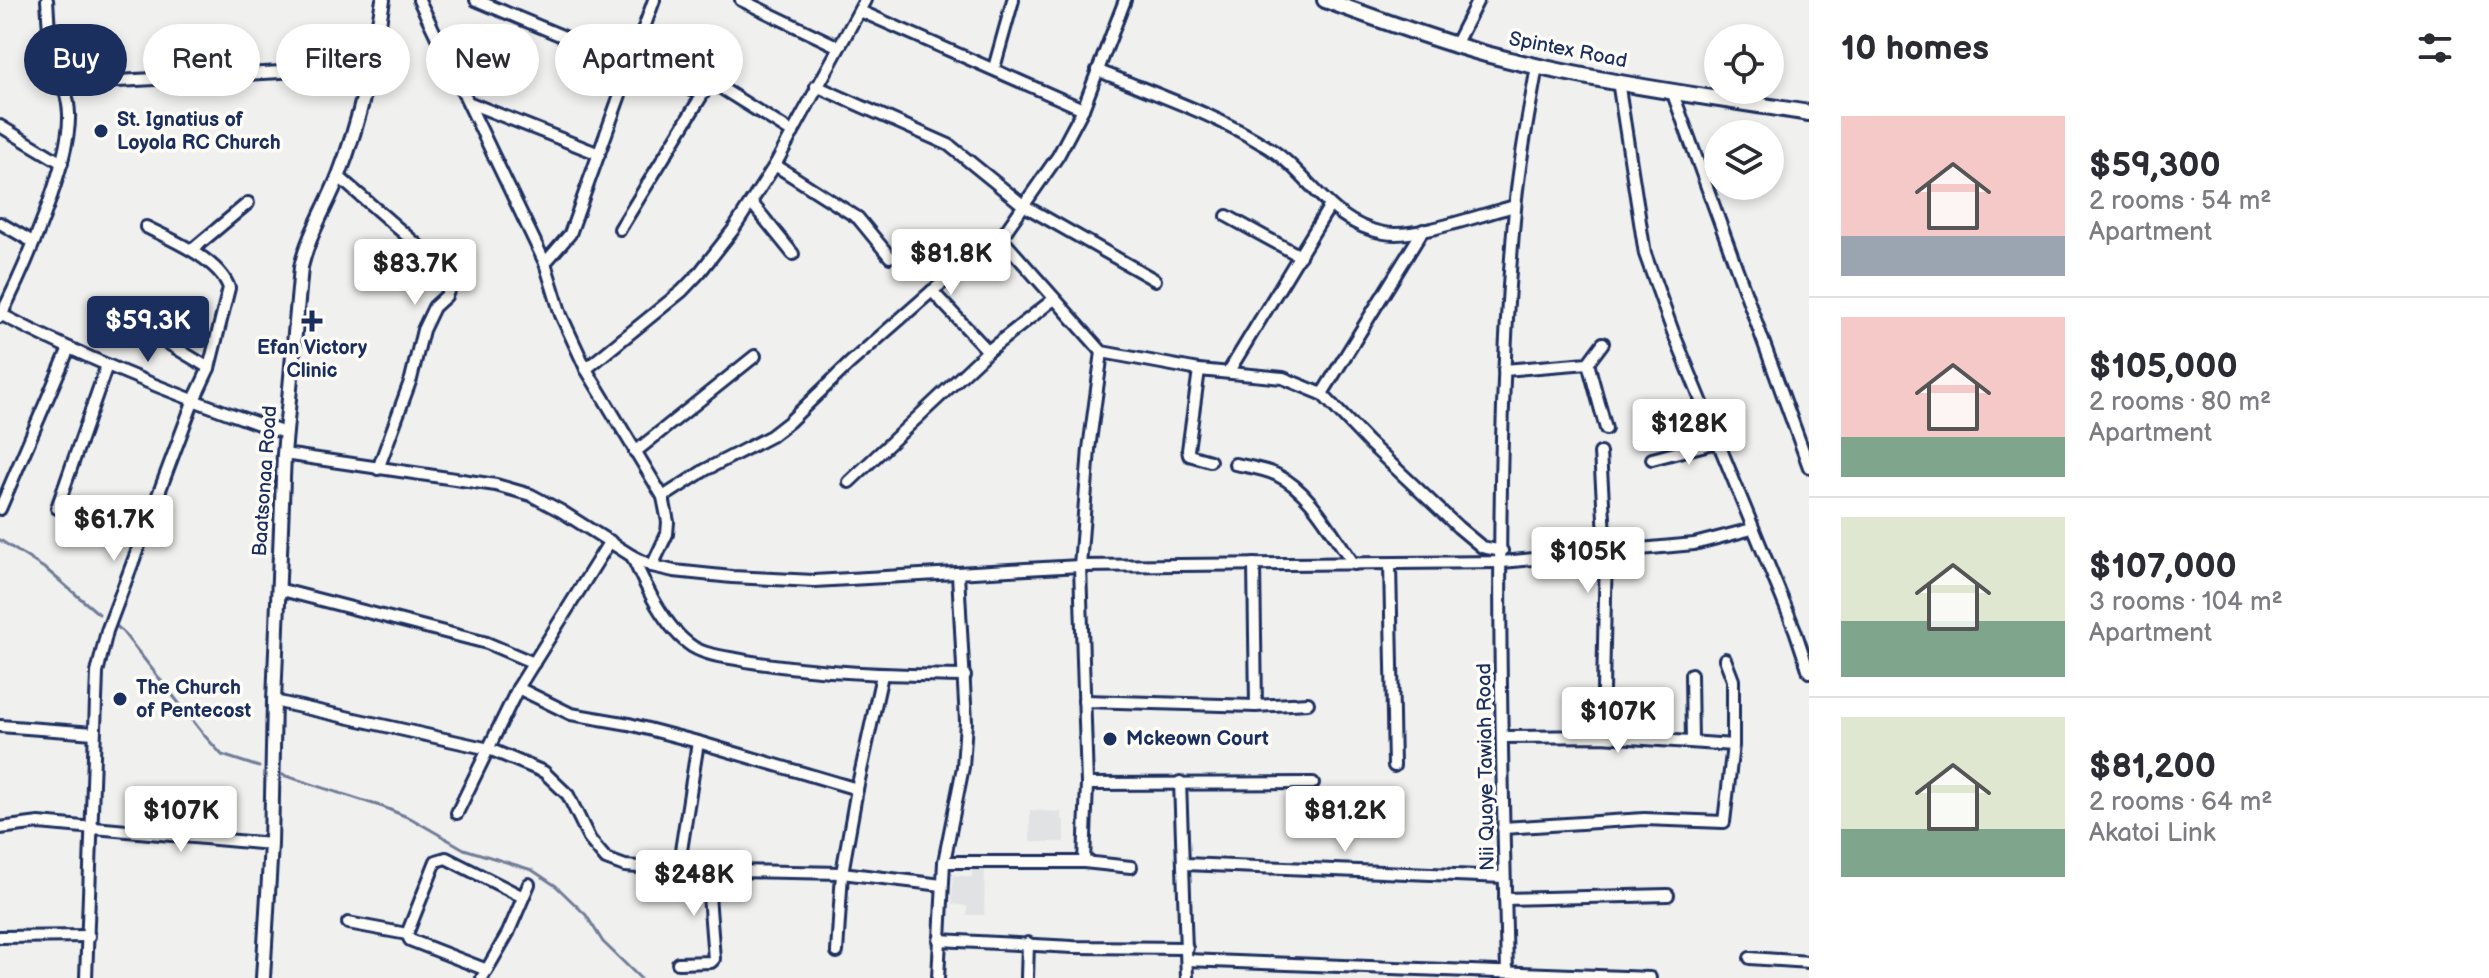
<!DOCTYPE html>
<html lang="en">
<head>
<meta charset="utf-8">
<style>
	:root { --surface:#fff; --page:#f7f7f7; --text:#2b2b33; --muted:#7c7c81; --line:#e1e1e2; --accent:#1b2f5e }
	body { margin:0; font-family:"Balsamiq Sans",sans-serif; background:var(--page); color:var(--text); height:100vh; display:flex; flex-direction:column; font-size:30px; white-space:nowrap }
	* { box-sizing:border-box; margin:0 }
	p { font-size:26px; color:var(--muted) }
	.icon { flex:none; width:44px; height:44px; fill:none; stroke:currentColor; stroke-width:2; stroke-linecap:round; stroke-linejoin:round }
	.map { position:relative; flex:1; overflow:hidden }
	.side { display:flex; flex-direction:column; background:var(--surface); width:680px }
	.side>* { flex:none }
	.top-card { position:absolute; left:24px; top:24px; width:760px; height:72px; display:flex; gap:16px }
	.fabs { position:absolute; left:1704px; top:24px; display:grid; gap:16px }
	.fabs a { display:grid; place-items:center; width:80px; height:80px; border-radius:50%; background:var(--surface); box-shadow:0 4px 12px #0003; font-size:40px }
	.price { position:absolute; translate:-50% -68px; padding:0 18px; border-radius:8px; background:#fff; color:#222; font-size:26px; line-height:52px; filter:drop-shadow(0 2px 4px #0008) }
	.price::after { content:''; position:absolute; left:50%; top:48px; width:24px; height:18px; margin-left:-12px; background:inherit; clip-path:polygon(0 0,100% 0,50% 100%) }
	.price.current { background:var(--accent); color:#fff }
	ul { padding:0; list-style:none }
	li { display:flex; align-items:center; gap:24px; height:200px; padding:0 32px }
	li+li { border-top:2px solid var(--line) }
	li span { display:grid; place-items:center; flex:none; width:224px; height:160px; border-radius:0px; color:#555 }
	li>.icon { margin-inline-start:auto }
	span .icon { width:96px; height:96px; fill:#fffc; stroke-width:1 }
	li b { font-size:34px }
	h2 { display:flex; justify-content:space-between; align-items:center; height:96px; padding:0 32px; font-size:34px }
	.pill { padding:0 28px; border-radius:36px; background:var(--surface); box-shadow:0 4px 12px #0003; font-size:28px; line-height:72px }
	.pill.current { background:var(--accent); color:#fff }
	main { display:flex; flex:1; min-height:0 }
	.map>svg:first-child { display:block }
	.built { fill:#e0e2e3 }
	.lines { fill:none; stroke-linecap:round; stroke-linejoin:round }
	.stream { stroke:#6f7b97; stroke-width:3 }
	.minor-casing { stroke:#1b2f5e; stroke-width:16 }
	.tertiary-casing { stroke:#1b2f5e; stroke-width:18 }
	.secondary-casing { stroke:#1b2f5e; stroke-width:20 }
	.minor { stroke:#fdfcf7; stroke-width:10 }
	.tertiary { stroke:#fdfcf7; stroke-width:12 }
	.secondary { stroke:#fdfcf7; stroke-width:14 }
	.poi-dot { fill:#1b2f5e; stroke:#fdfcf7; stroke-width:3 }
	.labels { text-anchor:middle; dominant-baseline:central; stroke-width:7; stroke-linejoin:round; paint-order:stroke }
	.street-label { font-size:20px; fill:#1b2f5e; stroke:#fdfcf7 }
	.poi-label { font-size:20px; font-weight:bold; fill:#1b2f5e; stroke:#fdfcf7; text-anchor:start }
</style>
</head>
<body>
<main>
<div class="map">
<svg width="1809" height="978" viewBox="0 0 1809 978">
	<rect width="100%" height="100%" fill="#f0f0ee"/>
	<filter id="ink" filterUnits="userSpaceOnUse"><feTurbulence type="fractalNoise" baseFrequency=".0125" numOctaves="2"/><feDisplacementMap in="SourceGraphic" scale="16" xChannelSelector="R" yChannelSelector="G"/><feConvolveMatrix kernelMatrix="1 2 1 2 8 2 1 2 1" color-interpolation-filters="sRGB"/></filter>
	<g filter="url(#ink)">
		<g class="built">
			<polygon points="1030,810 1061,812 1061,820 1064,820 1064,842 1030,842"/>
			<polygon points="972,867 985,868 984,915 967,915 967,906 952,904 953,875 972,877"/>
		</g>
		<g class="lines">
			<g class="stream">
				<polyline points="0,540 47,570 99,614"/>
				<polyline points="114,624 122,631 204,735 222,755 259,767"/>
				<polyline points="283,775 383,807 412,819 464,849 532,870 556,886 586,915 603,942 640,978"/>
			</g>
			<g class="minor-casing">
				<g id="minor">
					<polyline points="419,0 545,263 561,315 586,369 663,497 668,522 667,534 652,566"/>
					<polyline points="476,0 701,94"/>
					<polyline points="741,0 839,47"/>
					<polyline points="860,11 1083,109"/>
					<polyline points="1455,45 1478,0"/>
					<polyline points="994,68 1013,0"/>
					<path d="M1097,70C1154,94 1216,114 1269,148C1311,175 1329,223 1384,233C1416,239 1482,214 1515,206"/>
					<polyline points="1618,81 1645,254 1673,332 1795,630 1809,672"/>
					<polyline points="63,84 372,67"/>
					<polyline points="816,86 949,145 1023,205 1155,280"/>
					<polyline points="1672,91 1809,467"/>
					<polyline points="470,103 599,154"/>
					<polyline points="0,126 62,163"/>
					<polyline points="775,165 858,218 890,257"/>
					<polyline points="339,177 422,249 449,289 446,296 434,307 423,330 411,379 378,469"/>
					<polyline points="751,202 793,254"/>
					<polyline points="1227,216 1300,256"/>
					<polyline points="0,223 33,242"/>
					<polyline points="620,229 707,87 718,86 793,133"/>
					<polyline points="1001,238 1102,352 1199,370 1283,378 1322,394 1368,442 1458,527 1482,547 1502,551"/>
					<polyline points="193,249 248,203"/>
					<polyline points="545,263 570,234 654,0"/>
					<polyline points="932,291 988,351"/>
					<path d="M0,314C92,362 187,400 285,433"/>
					<path d="M0,317C23,272 71,162 69,114C68,88 55,62 50,37C48,25 48,12 47,0"/>
					<polyline points="131,321 209,368"/>
					<polyline points="1588,363 1606,429"/>
					<polyline points="586,369 682,291 700,272 733,230 775,165 865,0"/>
					<polyline points="1199,370 1188,450 1189,455 1210,461"/>
					<polyline points="1504,370 1588,363 1603,343"/>
					<polyline points="1229,371 1329,207"/>
					<polyline points="1322,394 1423,230"/>
					<polyline points="635,452 755,356"/>
					<polyline points="1600,453 1606,551 1602,736"/>
					<polyline points="284,454 496,485 531,495 561,511 632,556 652,566 674,571 732,577 814,581 1080,566 1502,562 1694,544 1752,529"/>
					<polyline points="1652,459 1717,442"/>
					<path d="M1235,464C1249,467 1265,469 1277,475C1311,491 1332,534 1354,564"/>
					<polyline points="849,482 988,351 1054,299"/>
					<polyline points="663,497 705,470 771,436 789,422 850,363 932,291 1001,238 1058,156 1083,109 1125,0"/>
					<polyline points="57,508 107,365"/>
					<polyline points="0,509 69,348"/>
					<path d="M632,556C645,585 665,629 693,647C708,656 728,657 746,661C818,673 892,675 965,676"/>
					<polyline points="1254,564 1256,706"/>
					<polyline points="1390,564 1394,766"/>
					<polyline points="278,589 487,643 534,663"/>
					<polyline points="1691,674 1692,742"/>
					<polyline points="518,688 571,714 629,724 698,742 857,789"/>
					<polyline points="274,701 489,749 544,772 568,795 590,840 606,859 625,866 678,870 842,873 942,885"/>
					<polyline points="1084,701 1256,706 1308,703"/>
					<polyline points="0,726 94,733"/>
					<polyline points="1503,737 1602,736 1733,745"/>
					<polyline points="1180,782 1187,978"/>
					<polyline points="1087,784 1313,783"/>
					<polyline points="457,813 518,688 610,541"/>
					<polyline points="0,828 39,823 271,844"/>
					<polyline points="1503,828 1644,819 1724,822 1733,745 1733,680 1725,659"/>
					<polyline points="944,862 1084,862 1131,867"/>
					<polyline points="1084,862 1087,784 1080,566 1089,449 1102,352"/>
					<polyline points="1185,864 1504,877"/>
					<polyline points="678,870 698,742"/>
					<polyline points="1505,899 1668,895"/>
					<polyline points="348,923 407,934"/>
					<polyline points="0,937 89,936"/>
					<polyline points="939,940 1073,947 1187,948"/>
					<polyline points="837,952 842,873 857,789 882,675"/>
					<polyline points="1750,958 1809,962"/>
					<polyline points="1187,960 1650,978"/>
					<polyline points="678,963 711,962 714,959 707,870"/>
					<polyline points="487,970 410,940 407,934 436,861 446,858 523,897"/>
					<path d="M1507,972C1501,719 1492,462 1515,209C1519,161 1529,113 1537,66"/>
					<path d="M86,978L97,673L107,631L193,402L209,368L229,288C220,260 171,239 146,227"/>
					<polyline points="482,978 508,933 529,884"/>
					<polyline points="938,978 944,862 963,767 966,722 958,574"/>
					<polyline points="1027,978 1028,943"/>
				</g>
			</g>
			<g class="tertiary-casing">
				<path id="tertiary" d="M263,978L271,844L274,701L284,454L301,267C309,233 327,206 339,175C361,118 373,60 383,0"/>
			</g>
			<g class="secondary-casing">
				<path id="secondary" d="M1325,0C1378,19 1431,39 1486,54C1592,82 1702,96 1809,113"/>
			</g>
			<use href="#minor" class="minor"/>
			<use href="#tertiary" class="tertiary"/>
			<use href="#secondary" class="secondary"/>
		</g>
	</g>
	<g class="poi-dot">
		<circle cx="101" cy="131" r="8"/>
		<path d="M308 309h8v8h8v8h-8v8h-8v-8h-8v-8h8z"/>
		<circle cx="120" cy="699" r="8"/>
		<circle cx="1110" cy="739" r="8"/>
	</g>
	<g class="labels">
		<g class="street-label">
			<text transform="translate(1568 50) rotate(11)">Spintex Road</text>
			<text transform="translate(265 481) rotate(-86)">Baatsonaa Road</text>
			<text transform="translate(1486 767) rotate(-91)">Nii Quaye Tawiah Road</text>
		</g>
		<g class="poi-label">
			<text x="117" y="120">St. Ignatius of<tspan x="117" dy="23">Loyola RC Church</tspan></text>
			<text x="312" y="348" text-anchor="middle">Efan Victory<tspan x="312" dy="23">Clinic</tspan></text>
			<text x="136" y="688">The Church<tspan x="136" dy="23">of Pentecost</tspan></text>
			<text x="1126" y="739">Mckeown Court</text>
		</g>
	</g>
</svg>
<div class="fabs">
<a><svg class="icon" aria-label="locate" viewBox="0 0 24 24"><circle cx="12" cy="12" r="6"/><path d="M12 2v4M12 18v4M2 12h4M18 12h4"/></svg></a>
<a><svg class="icon" aria-label="layers" viewBox="0 0 24 24"><path d="M12 4l9 5-9 5-9-5zM3 14l9 5 9-5"/></svg></a>
</div>
<b class="price" style="left:951px;top:297px">$81.8K</b>
<b class="price" style="left:415px;top:307px">$83.7K</b>
<b class="price current" style="left:148px;top:364px">$59.3K</b>
<b class="price" style="left:1689px;top:467px">$128K</b>
<b class="price" style="left:114px;top:563px">$61.7K</b>
<b class="price" style="left:1588px;top:595px">$105K</b>
<b class="price" style="left:1618px;top:755px">$107K</b>
<b class="price" style="left:181px;top:854px">$107K</b>
<b class="price" style="left:1345px;top:854px">$81.2K</b>
<b class="price" style="left:694px;top:918px">$248K</b>
<div class="top-card">
<a class="pill current">Buy</a>
<a class="pill">Rent</a>
<a class="pill">Filters</a>
<a class="pill">New</a>
<a class="pill">Apartment</a>
</div>
</div>
<section class="side">
<h2>10 homes<svg class="icon" aria-label="filters" viewBox="0 0 24 24"><path d="M4 7h16M4 17h16"/><circle cx="9" cy="7" r="2"/><circle cx="15" cy="17" r="2"/></svg></h2>
<ul>
<li><span style="background:linear-gradient(#f6c9c9 75%,#9aa5b1 0)"><svg class="icon" aria-label="home" viewBox="0 0 24 24"><path d="M3 11l9-7 9 7M6 9v11h12V9"/></svg></span><div><b>$59,300</b><p>2 rooms · 54 m²</p><p>Apartment</p></div></li>
<li><span style="background:linear-gradient(#f6c9c9 75%,#7fa58c 0)"><svg class="icon" aria-label="home" viewBox="0 0 24 24"><path d="M3 11l9-7 9 7M6 9v11h12V9"/></svg></span><div><b>$105,000</b><p>2 rooms · 80 m²</p><p>Apartment</p></div></li>
<li><span style="background:linear-gradient(#dfe7d0 65%,#7fa58c 0)"><svg class="icon" aria-label="home" viewBox="0 0 24 24"><path d="M3 11l9-7 9 7M6 9v11h12V9"/></svg></span><div><b>$107,000</b><p>3 rooms · 104 m²</p><p>Apartment</p></div></li>
<li><span style="background:linear-gradient(#dfe7d0 70%,#7fa58c 0)"><svg class="icon" aria-label="home" viewBox="0 0 24 24"><path d="M3 11l9-7 9 7M6 9v11h12V9"/></svg></span><div><b>$81,200</b><p>2 rooms · 64 m²</p><p>Akatoi Link</p></div></li>
</ul>
</section>
</main>
</body>
</html>
